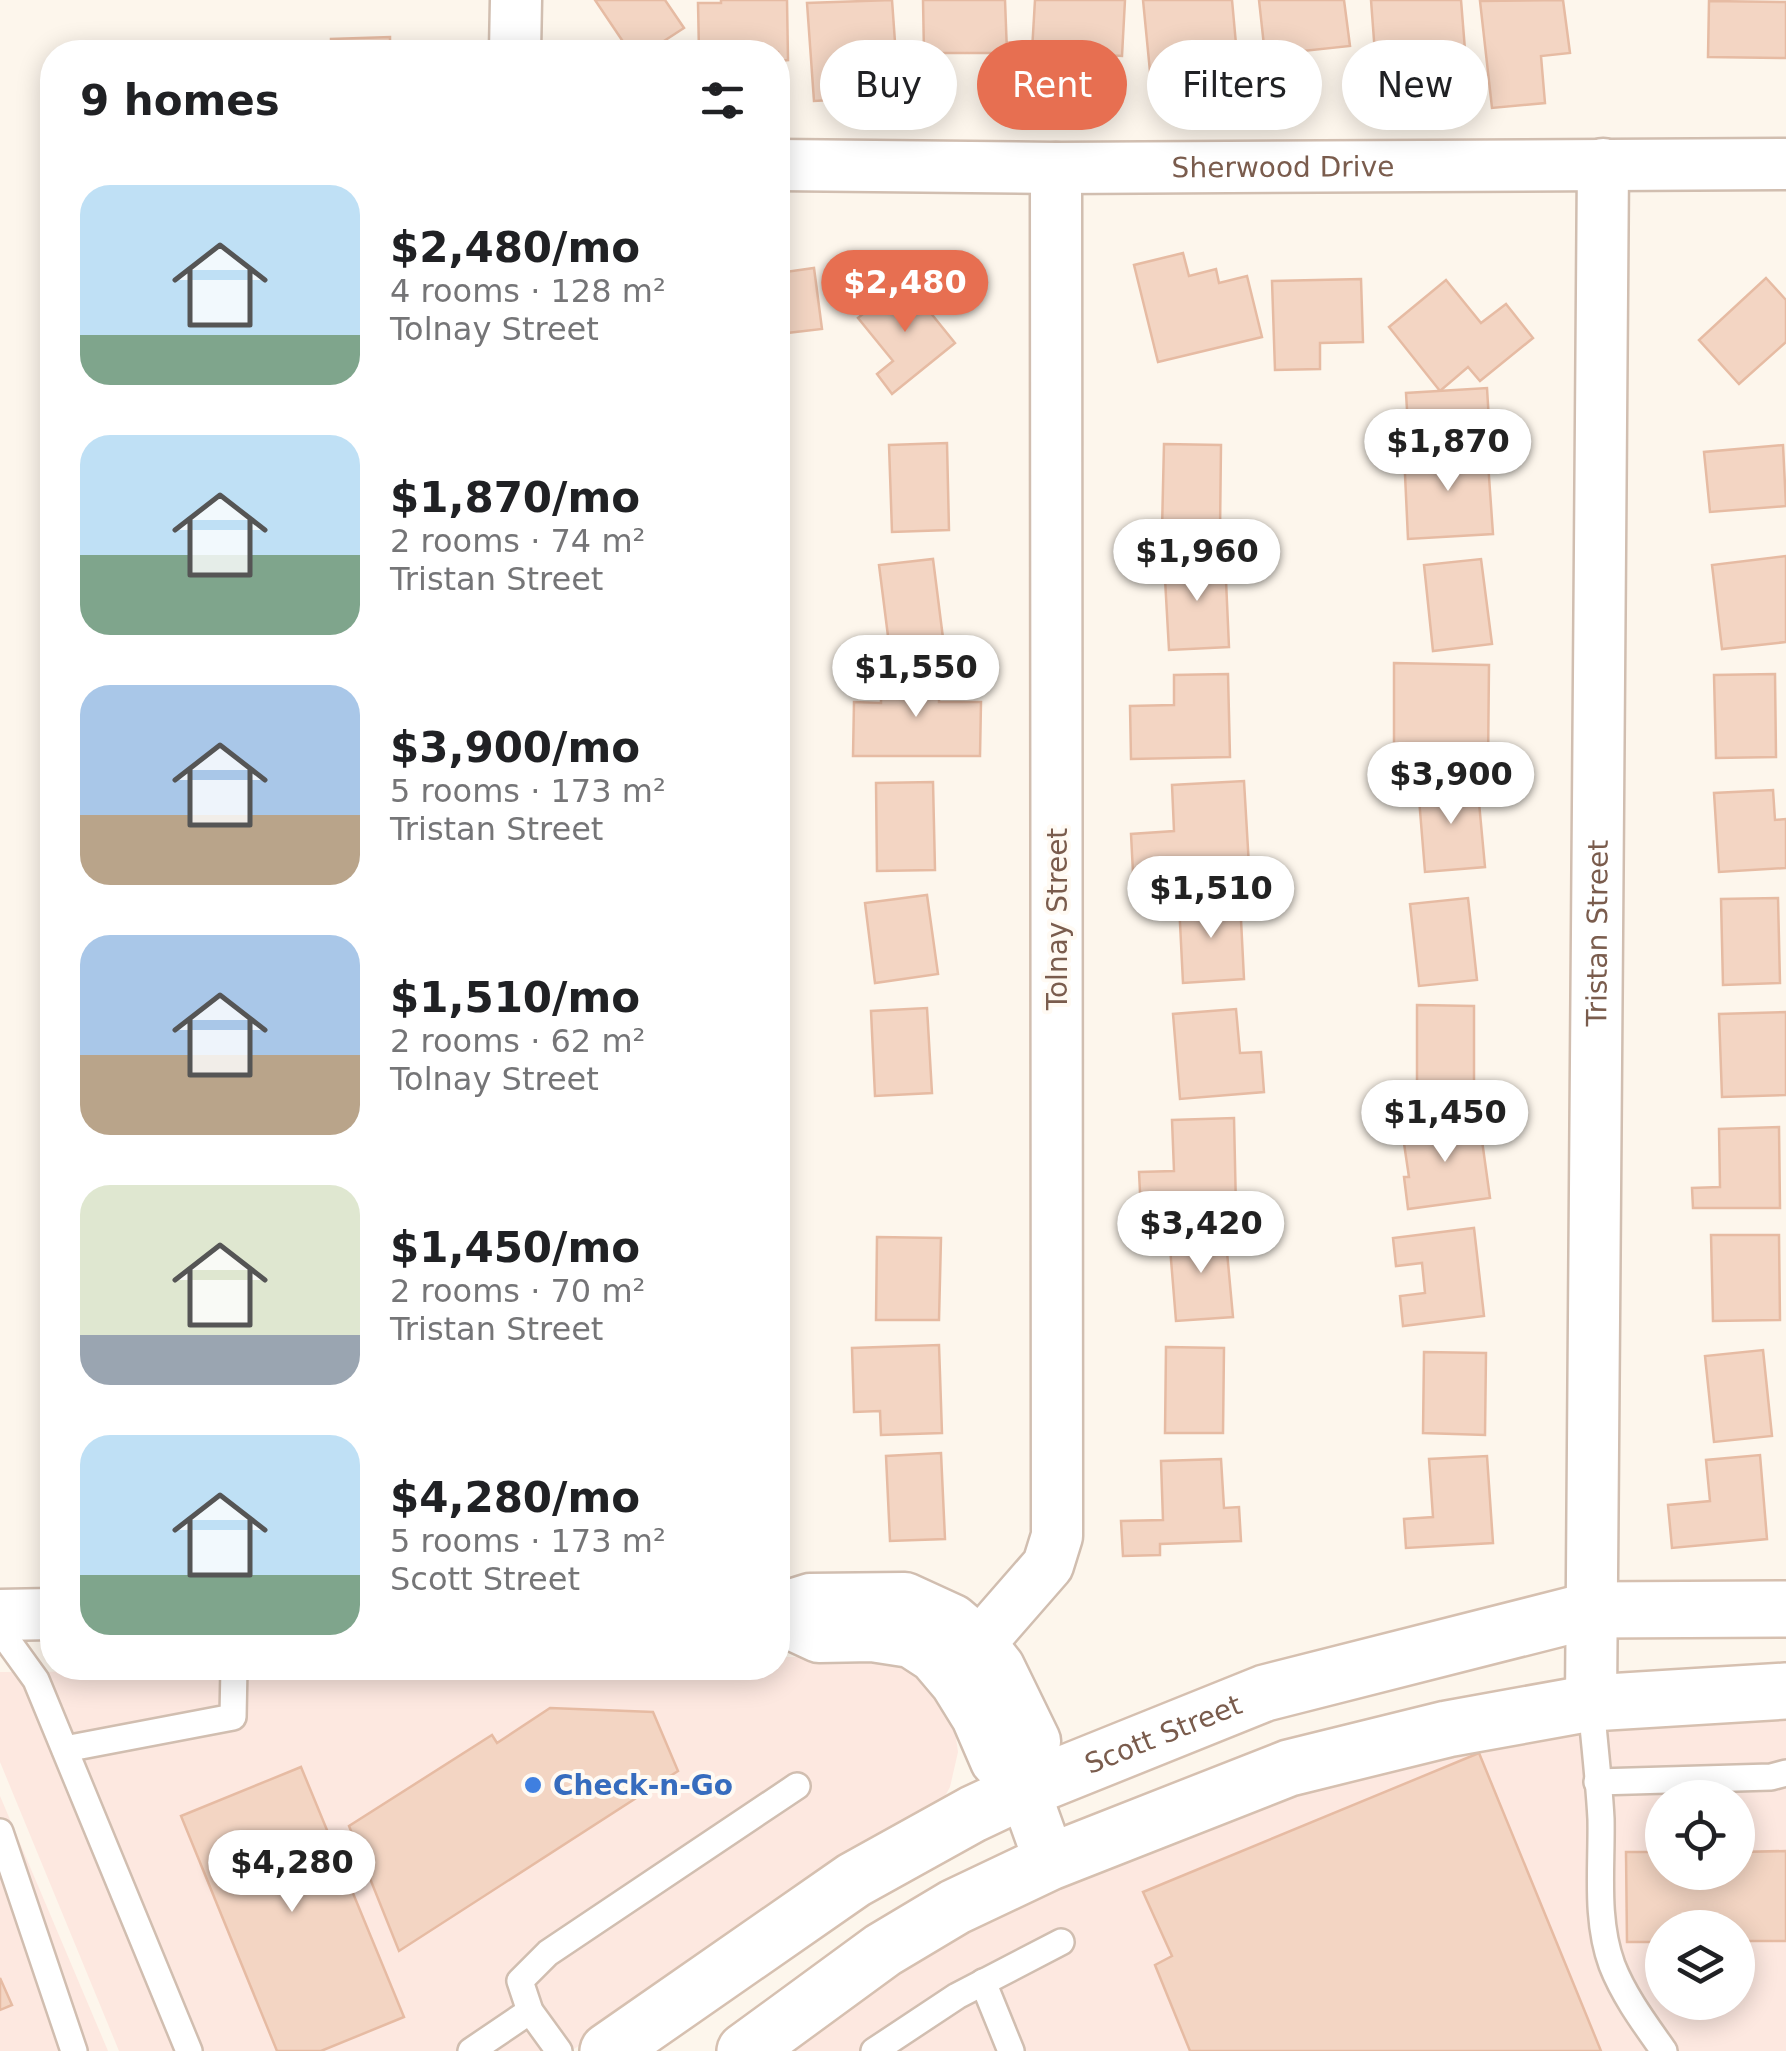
<!DOCTYPE html>
<html lang="en">
<head>
<meta charset="utf-8">
<style>
	:root { --surface:#fff; --page:#f2f2f2; --text:#202124; --muted:#757577; --accent:#e76f51 }
	body { margin:0; font-family:"DejaVu Sans",sans-serif; background:var(--page); color:var(--text); height:100vh; display:flex; flex-direction:column; font-size:38px; white-space:nowrap }
	* { box-sizing:border-box; margin:0 }
	p { font-size:32px; color:var(--muted) }
	.icon { flex:none; width:55px; height:55px; fill:none; stroke:currentColor; stroke-width:2; stroke-linecap:round; stroke-linejoin:round }
	.map { position:relative; flex:1; overflow:hidden }
	.sheet { position:absolute; left:40px; top:40px; width:750px; height:1640px; display:flex; flex-direction:column; background:var(--surface); border-radius:40px; box-shadow:0 5px 25px #0003 }
	.sheet>* { flex:none }
	.top-card { position:absolute; left:820px; top:40px; width:815px; height:90px; display:flex; gap:20px }
	.fabs { position:absolute; left:1645px; top:1780px; display:grid; gap:20px }
	.fabs a { display:grid; place-items:center; width:110px; height:110px; border-radius:50%; background:var(--surface); box-shadow:0 5px 25px #0003; font-size:50px }
	.price { position:absolute; translate:-50% -85px; padding:0 22px; border-radius:35px; background:#fff; color:#222; font-size:32px; line-height:65px; filter:drop-shadow(0 2px 5px #0008) }
	.price::after { content:''; position:absolute; left:50%; top:60px; width:30px; height:22px; margin-left:-15px; background:inherit; clip-path:polygon(0 0,100% 0,50% 100%) }
	.price.active { background:var(--accent); color:#fff }
	ul { padding:0; list-style:none }
	li { display:flex; align-items:center; gap:30px; height:250px; padding:0 40px }
	li span { display:grid; place-items:center; flex:none; width:280px; height:200px; border-radius:30px; color:#555 }
	li>.icon { margin-inline-start:auto }
	span .icon { width:120px; height:120px; fill:#fffc; stroke-width:1 }
	li b { font-size:42px }
	h2 { display:flex; justify-content:space-between; align-items:center; height:120px; padding:0 40px; font-size:42px }
	.pill { padding:0 35px; border-radius:45px; background:var(--surface); box-shadow:0 5px 25px #0003; font-size:35px; line-height:90px }
	.pill.active { background:var(--accent); color:#fff }
	.map>svg:first-child { display:block }
	.commercial { fill:#fde8e0; fill-rule:evenodd }
	.building { fill:#f3d5c3; stroke:#e6bba3; stroke-width:2.5 }
	.lines { fill:none; stroke-linecap:round; stroke-linejoin:round }
	.service-casing { stroke:#d1beb0; stroke-width:30 }
	.minor-casing { stroke:#d1beb0; stroke-width:55 }
	.secondary-casing { stroke:#d6c0b0; stroke-width:60 }
	.service { stroke:#fff; stroke-width:25 }
	.minor { stroke:#fff; stroke-width:50 }
	.secondary { stroke:#fff; stroke-width:55 }
	.shop-dot { fill:#3f7fe0; stroke:#fffaf3; stroke-width:4 }
	.labels { text-anchor:middle; dominant-baseline:central; stroke-width:8; stroke-linejoin:round; paint-order:stroke }
	.street-label { font-size:28px; fill:#7a5c4d; stroke:#fffaf3 }
	.shop-label { font-size:28px; font-weight:bold; fill:#366cbe; stroke:#fffaf3; text-anchor:start }
</style>
</head>
<body>
<div class="map">
<svg width="1786" height="2051" viewBox="0 0 1786 2051">
	<rect width="100%" height="100%" fill="#fdf6ec"/>
	<g class="commercial">
		<polygon points="778,1657 839,1657 895,1661 932,1687 953,1716 958,1752 950,1787 939,1807 571,2051 119,2051 0,1762 0,1672 778,1668"/>
		<path d="M1786,1705V2051H779L935,1944L1210,1816L1501,1732ZM1662,1798H1738V1872H1662ZM1662,1928H1738V2002H1662Z"/>
		<polygon points="0,1796 108,2051 0,2051"/>
	</g>
	<g class="building">
		<polygon points="595,0 665,0 684,28 647,52 630,52"/>
		<polygon points="721,0 787,0 788,60 778,61 778,52 699,52 698,3 721,3"/>
		<polygon points="892,0 896,56 848,60 851,99 814,101 807,3"/>
		<polygon points="923,0 1005,0 1007,53 924,53"/>
		<polygon points="1035,0 1125,0 1122,56 1032,51"/>
		<polygon points="1143,0 1232,0 1236,44 1176,49 1180,90 1152,92"/>
		<polygon points="1259,0 1344,0 1350,46 1265,55"/>
		<polygon points="1371,0 1461,0 1465,50 1411,53 1414,91 1378,94"/>
		<polygon points="1563,0 1570,53 1541,56 1545,103 1492,108 1480,1"/>
		<polygon points="1709,1 1786,2 1786,58 1708,57"/>
		<polygon points="390,37 390,52 331,52 331,39"/>
		<polygon points="1183,253 1189,276 1216,269 1219,283 1247,276 1262,337 1158,362 1134,265"/>
		<polygon points="814,268 822,329 778,334 778,273"/>
		<polygon points="1766,278 1786,300 1786,342 1739,384 1699,340"/>
		<polygon points="1361,279 1363,342 1320,343 1320,369 1275,370 1272,281"/>
		<polygon points="904,280 955,343 892,394 877,374 893,361 858,318"/>
		<polygon points="1446,280 1481,323 1506,304 1533,338 1480,381 1468,367 1440,391 1389,327"/>
		<polygon points="1487,388 1489,421 1408,427 1406,393"/>
		<polygon points="947,443 949,530 892,532 889,445"/>
		<polygon points="1164,444 1221,445 1220,531 1162,530"/>
		<polygon points="1783,445 1786,506 1710,512 1704,452"/>
		<polygon points="1487,448 1493,534 1408,539 1404,453"/>
		<polygon points="1786,556 1786,642 1722,649 1712,565"/>
		<polygon points="1225,558 1229,647 1169,650 1164,561"/>
		<polygon points="933,559 943,638 889,644 879,565"/>
		<polygon points="1481,559 1492,644 1433,651 1424,565"/>
		<polygon points="1394,663 1489,665 1488,764 1394,763"/>
		<polygon points="881,672 940,672 939,702 981,702 980,756 853,756 854,702 881,703"/>
		<polygon points="1228,674 1230,757 1131,759 1130,706 1174,705 1174,675"/>
		<polygon points="1775,674 1776,757 1716,758 1714,675"/>
		<polygon points="1244,781 1249,866 1133,873 1131,834 1174,831 1172,785"/>
		<polygon points="1477,781 1485,867 1425,872 1418,786"/>
		<polygon points="933,782 935,870 877,871 876,783"/>
		<polygon points="1773,790 1775,820 1786,819 1786,868 1719,872 1714,793"/>
		<polygon points="927,895 938,974 875,983 865,903"/>
		<polygon points="1468,898 1477,980 1419,986 1410,904"/>
		<polygon points="1778,898 1780,983 1723,985 1721,899"/>
		<polygon points="1240,900 1244,979 1183,983 1179,903"/>
		<polygon points="1417,1005 1474,1006 1474,1098 1417,1098"/>
		<polygon points="927,1008 932,1093 875,1096 871,1011"/>
		<polygon points="1236,1009 1240,1053 1261,1052 1264,1092 1180,1099 1173,1014"/>
		<polygon points="1786,1012 1786,1095 1722,1097 1719,1014"/>
		<polygon points="1234,1118 1236,1209 1141,1212 1139,1172 1174,1171 1172,1120"/>
		<polygon points="1479,1119 1490,1198 1408,1209 1404,1177 1409,1177 1402,1130"/>
		<polygon points="1779,1127 1780,1208 1693,1208 1692,1188 1720,1187 1719,1129"/>
		<polygon points="1474,1228 1484,1316 1403,1326 1400,1296 1425,1293 1422,1263 1396,1266 1393,1238"/>
		<polygon points="1225,1230 1233,1317 1176,1321 1169,1235"/>
		<polygon points="1711,1235 1779,1235 1780,1320 1713,1321"/>
		<polygon points="877,1237 941,1238 939,1320 876,1320"/>
		<polygon points="939,1345 942,1433 881,1435 880,1411 854,1412 852,1348"/>
		<polygon points="1166,1347 1224,1348 1223,1433 1165,1433"/>
		<polygon points="1763,1350 1772,1436 1714,1442 1705,1356"/>
		<polygon points="1424,1352 1486,1353 1485,1435 1423,1433"/>
		<polygon points="941,1453 945,1539 890,1541 886,1456"/>
		<polygon points="1760,1455 1767,1539 1672,1548 1668,1505 1710,1501 1706,1460"/>
		<polygon points="1487,1456 1493,1543 1406,1548 1404,1519 1433,1517 1429,1459"/>
		<polygon points="1221,1459 1224,1508 1239,1507 1241,1541 1160,1544 1160,1555 1123,1556 1121,1521 1163,1520 1161,1461"/>
		<polygon points="550,1708 653,1712 678,1771 399,1951 349,1826 492,1735 497,1743"/>
		<polygon points="1479,1753 1601,2051 1190,2051 1155,1965 1172,1956 1143,1892"/>
		<polygon points="301,1767 404,2017 321,2051 277,2051 181,1816"/>
		<polygon points="1786,1851 1786,1941 1738,1941 1738,1928 1662,1928 1662,1942 1627,1942 1626,1852 1662,1852 1662,1872 1738,1872 1738,1852"/>
		<polygon points="0,1978 12,2005 0,2010"/>
	</g>
	<g class="lines">
		<g class="service-casing">
			<g id="service">
				<polyline points="0,1630 36,1680 189,2051"/>
				<path d="M1591,1703C1594,1741 1599,1780 1601,1819C1602,1867 1595,1919 1612,1965C1624,1996 1645,2024 1664,2051"/>
				<polyline points="65,1749 233,1717 234,1668"/>
				<polyline points="1597,1782 1771,1777 1786,1773"/>
				<polyline points="0,1832 74,2051"/>
				<polyline points="983,1982 1011,2051"/>
				<polyline points="471,2051 530,2011"/>
				<polyline points="559,2051 530,2011 520,1981 548,1953 797,1786"/>
				<polyline points="874,2051 957,1996 1061,1942"/>
			</g>
		</g>
		<g class="minor-casing">
			<g id="minor">
				<polyline points="515,52 516,0"/>
				<path id="s1" d="M778,165L1056,168L1786,164"/>
				<polyline points="778,1609 810,1599 905,1598 953,1620 980,1643 999,1667 1035,1741 1024,1790"/>
				<polyline points="0,1615 52,1614"/>
				<polyline points="778,1618 819,1637 872,1636 911,1642 934,1657 956,1683 977,1717 996,1761 1024,1790 1050,1862"/>
				<polyline points="980,1643 1048,1565 1057,1536 1056,168"/>
				<path id="s2" d="M1591,1703L1603,164"/>
			</g>
		</g>
		<g class="secondary-casing">
			<g id="secondary">
				<path id="s3" d="M608,2051L854,1880L973,1814L1024,1790L1265,1693L1592,1610L1786,1609"/>
				<polyline points="745,2051 883,1950 955,1907 1050,1862 1289,1768 1447,1729 1591,1703 1786,1691"/>
			</g>
		</g>
		<use href="#service" class="service"/>
		<use href="#minor" class="minor"/>
		<use href="#secondary" class="secondary"/>
	</g>
	<circle class="shop-dot" cx="533" cy="1785" r="10"/>
	<g class="labels">
		<g class="street-label">
			<text stroke="none"><textPath href="#s1" startOffset="505">Sherwood Drive</textPath></text>
			<text transform="translate(1057 919) rotate(-90)">Tolnay Street</text>
			<text stroke="none"><textPath href="#s2" startOffset="770">Tristan Street</textPath></text>
			<text stroke="none"><textPath href="#s3" startOffset="642">Scott Street</textPath></text>
		</g>
		<g class="shop-label">
			<text x="553" y="1785">Check-n-Go</text>
		</g>
	</g>
</svg>
<div class="fabs">
<a><svg class="icon" aria-label="locate" viewBox="0 0 24 24"><circle cx="12" cy="12" r="6"/><path d="M12 2v4M12 18v4M2 12h4M18 12h4"/></svg></a>
<a><svg class="icon" aria-label="layers" viewBox="0 0 24 24"><path d="M12 4l9 5-9 5-9-5zM3 14l9 5 9-5"/></svg></a>
</div>
<b class="price active" style="left:905px;top:335px">$2,480</b>
<b class="price" style="left:1448px;top:494px">$1,870</b>
<b class="price" style="left:1197px;top:604px">$1,960</b>
<b class="price" style="left:916px;top:720px">$1,550</b>
<b class="price" style="left:1451px;top:827px">$3,900</b>
<b class="price" style="left:1211px;top:941px">$1,510</b>
<b class="price" style="left:1445px;top:1165px">$1,450</b>
<b class="price" style="left:1201px;top:1276px">$3,420</b>
<b class="price" style="left:292px;top:1915px">$4,280</b>
<div class="top-card">
<a class="pill">Buy</a>
<a class="pill active">Rent</a>
<a class="pill">Filters</a>
<a class="pill">New</a>
</div>
<section class="sheet">
<h2>9 homes<svg class="icon" aria-label="filters" viewBox="0 0 24 24"><path d="M4 7h16M4 17h16"/><circle cx="9" cy="7" r="2"/><circle cx="15" cy="17" r="2"/></svg></h2>
<ul>
<li><span style="background:linear-gradient(#bfe0f5 75%,#7fa58c 0)"><svg class="icon" aria-label="home" viewBox="0 0 24 24"><path d="M3 11l9-7 9 7M6 9v11h12V9"/></svg></span><div><b>$2,480/mo</b><p>4 rooms · 128 m²</p><p>Tolnay Street</p></div></li>
<li><span style="background:linear-gradient(#bfe0f5 60%,#7fa58c 0)"><svg class="icon" aria-label="home" viewBox="0 0 24 24"><path d="M3 11l9-7 9 7M6 9v11h12V9"/></svg></span><div><b>$1,870/mo</b><p>2 rooms · 74 m²</p><p>Tristan Street</p></div></li>
<li><span style="background:linear-gradient(#a9c7e8 65%,#b9a48a 0)"><svg class="icon" aria-label="home" viewBox="0 0 24 24"><path d="M3 11l9-7 9 7M6 9v11h12V9"/></svg></span><div><b>$3,900/mo</b><p>5 rooms · 173 m²</p><p>Tristan Street</p></div></li>
<li><span style="background:linear-gradient(#a9c7e8 60%,#b9a48a 0)"><svg class="icon" aria-label="home" viewBox="0 0 24 24"><path d="M3 11l9-7 9 7M6 9v11h12V9"/></svg></span><div><b>$1,510/mo</b><p>2 rooms · 62 m²</p><p>Tolnay Street</p></div></li>
<li><span style="background:linear-gradient(#dfe7d0 75%,#9aa5b1 0)"><svg class="icon" aria-label="home" viewBox="0 0 24 24"><path d="M3 11l9-7 9 7M6 9v11h12V9"/></svg></span><div><b>$1,450/mo</b><p>2 rooms · 70 m²</p><p>Tristan Street</p></div></li>
<li><span style="background:linear-gradient(#bfe0f5 70%,#7fa58c 0)"><svg class="icon" aria-label="home" viewBox="0 0 24 24"><path d="M3 11l9-7 9 7M6 9v11h12V9"/></svg></span><div><b>$4,280/mo</b><p>5 rooms · 173 m²</p><p>Scott Street</p></div></li>
</ul>
</section>
</div>
</body>
</html>
